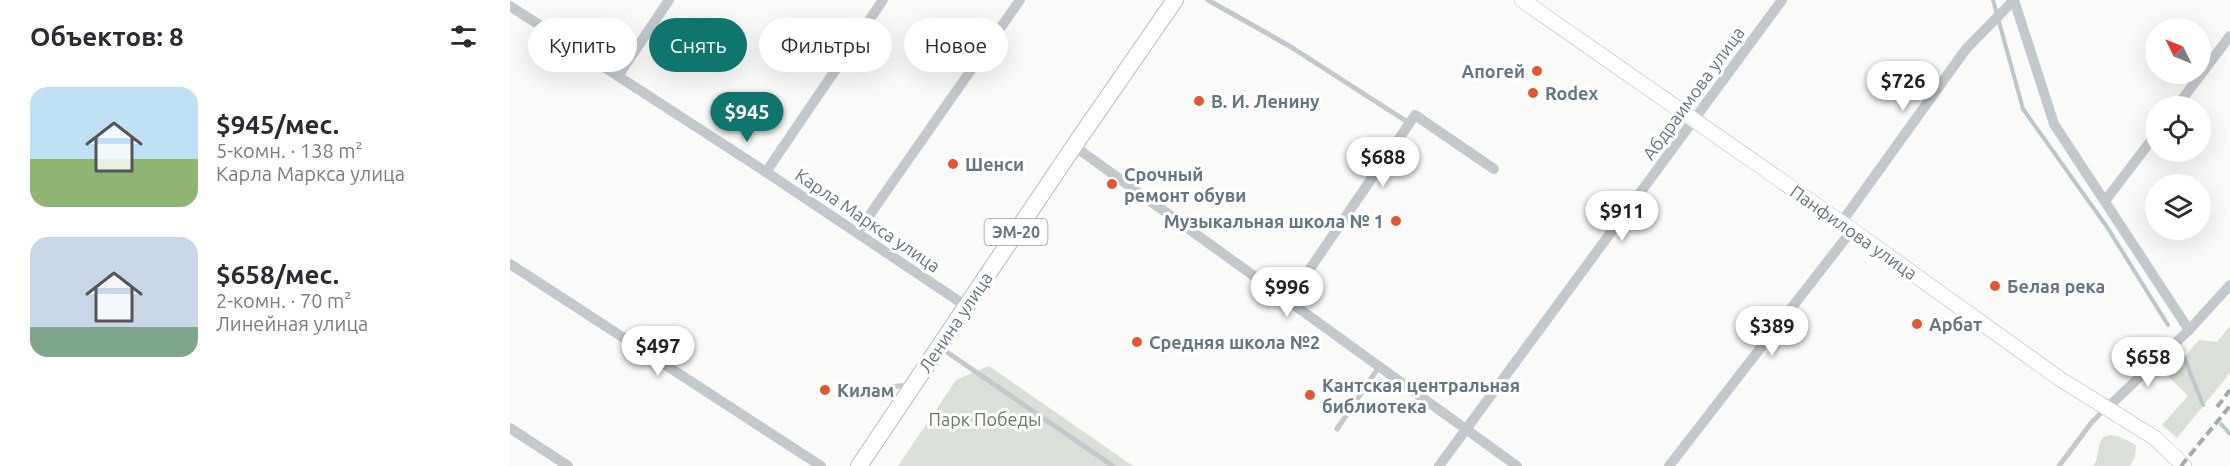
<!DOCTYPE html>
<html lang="ru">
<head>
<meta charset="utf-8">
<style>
	:root { --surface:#fff; --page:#f2f2f3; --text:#2b2b33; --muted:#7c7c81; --accent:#0f766e }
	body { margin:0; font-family:Ubuntu,sans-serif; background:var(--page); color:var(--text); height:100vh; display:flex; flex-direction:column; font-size:22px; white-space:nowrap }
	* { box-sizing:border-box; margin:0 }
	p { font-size:20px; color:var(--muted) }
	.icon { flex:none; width:33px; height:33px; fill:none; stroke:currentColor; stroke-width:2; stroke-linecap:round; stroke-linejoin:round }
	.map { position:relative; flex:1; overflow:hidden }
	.drawer { display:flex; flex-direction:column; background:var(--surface); width:510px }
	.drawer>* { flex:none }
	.banner { position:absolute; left:18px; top:18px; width:570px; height:54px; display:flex; gap:12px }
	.needle { width:39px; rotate:313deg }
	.controls { position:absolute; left:1635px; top:18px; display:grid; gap:12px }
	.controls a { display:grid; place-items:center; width:66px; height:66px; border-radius:50%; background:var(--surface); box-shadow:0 6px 24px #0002; font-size:30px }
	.price { position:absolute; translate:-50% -51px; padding:0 14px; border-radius:21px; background:#fff; color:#222; font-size:20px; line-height:39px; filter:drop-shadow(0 2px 3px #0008) }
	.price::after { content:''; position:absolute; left:50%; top:36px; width:18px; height:14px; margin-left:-9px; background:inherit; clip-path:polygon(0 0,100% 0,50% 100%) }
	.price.on { background:var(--accent); color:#fff }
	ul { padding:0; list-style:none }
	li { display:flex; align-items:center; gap:18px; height:150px; padding:0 30px }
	li span { display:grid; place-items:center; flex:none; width:168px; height:120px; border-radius:18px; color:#555 }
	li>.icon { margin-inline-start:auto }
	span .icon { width:72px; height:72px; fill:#fffc; stroke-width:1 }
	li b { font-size:26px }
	h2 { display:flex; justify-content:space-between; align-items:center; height:72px; padding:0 30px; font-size:26px }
	.tag { padding:0 21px; border-radius:27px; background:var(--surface); box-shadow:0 6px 24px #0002; font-size:21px; line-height:54px }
	.tag.on { background:var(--accent); color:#fff }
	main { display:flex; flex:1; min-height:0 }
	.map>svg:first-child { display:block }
	.green { fill:#dadfd7 }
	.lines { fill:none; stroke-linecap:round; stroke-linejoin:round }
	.stream { stroke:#bbc7cb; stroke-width:4 }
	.secondary-casing { stroke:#b3babf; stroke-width:16 }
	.primary-casing { stroke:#b5babe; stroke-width:18 }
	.lane { stroke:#c3c8cc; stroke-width:5 }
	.street { stroke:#c3c8cc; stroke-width:10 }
	.secondary { stroke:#fff; stroke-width:15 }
	.primary { stroke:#fff; stroke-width:16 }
	.rail { stroke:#a2aab0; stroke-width:4; stroke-dasharray:9 4.5; stroke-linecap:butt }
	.poi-dot { fill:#e4572e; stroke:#fff; stroke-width:2 }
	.labels { text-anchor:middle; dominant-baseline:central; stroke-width:6; stroke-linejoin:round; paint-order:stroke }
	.shield { fill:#fff; stroke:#939fa8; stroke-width:1.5 }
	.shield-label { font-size:16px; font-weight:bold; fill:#657683 }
	.poi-label { font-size:18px; font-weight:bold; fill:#657683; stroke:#fff; text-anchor:start }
	.street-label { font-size:18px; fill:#657683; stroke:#fff }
	.park-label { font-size:18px; fill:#687a64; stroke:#fff }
</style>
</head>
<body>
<main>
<section class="drawer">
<h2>Объектов: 8<svg class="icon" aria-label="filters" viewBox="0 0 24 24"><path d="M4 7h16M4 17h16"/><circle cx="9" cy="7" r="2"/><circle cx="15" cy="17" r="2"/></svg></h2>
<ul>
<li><span style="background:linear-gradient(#bfe0f5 60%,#8fb573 0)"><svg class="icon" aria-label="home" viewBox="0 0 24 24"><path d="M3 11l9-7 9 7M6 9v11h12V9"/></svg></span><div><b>$945/мес.</b><p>5-комн. · 138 m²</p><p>Карла Маркса улица</p></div></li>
<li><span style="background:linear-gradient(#c9d6e8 75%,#7fa58c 0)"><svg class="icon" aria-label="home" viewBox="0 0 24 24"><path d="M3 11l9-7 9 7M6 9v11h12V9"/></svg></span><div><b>$658/мес.</b><p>2-комн. · 70 m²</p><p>Линейная улица</p></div></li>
</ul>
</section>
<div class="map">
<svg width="1720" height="466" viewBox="0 0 1720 466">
	<rect width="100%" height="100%" fill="#fafaf8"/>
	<g class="green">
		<polygon points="1720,326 1720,373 1667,438 1652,425 1678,396 1658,376 1689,340 1707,342"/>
		<polygon points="479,366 623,466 388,466 446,380"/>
		<path d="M1601,435L1610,437L1626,445L1625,457L1620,466H1583C1590,458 1586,447 1593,437Z"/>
	</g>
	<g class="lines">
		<g class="stream">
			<polyline points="1483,0 1513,109 1597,227 1658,325"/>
			<polyline points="1674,357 1693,405"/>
			<polyline points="1711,424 1720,434"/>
		</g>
		<g class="secondary-casing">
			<polyline id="secondary" points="1012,0 1342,230 1550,379 1645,438 1674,466"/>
		</g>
		<g class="primary-casing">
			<polyline id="primary" points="349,466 564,146 665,0"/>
		</g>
		<g class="lane">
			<polyline points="698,0 781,47 899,123"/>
			<polyline points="431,348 603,466"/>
			<polyline points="363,389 398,385"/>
			<polyline points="827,429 869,367"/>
			<polyline points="1549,466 1582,422 1594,410"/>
		</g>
		<g class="street">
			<polyline points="1504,0 1544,124 1679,330"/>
			<polyline points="0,6 256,172 456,306"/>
			<polyline points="108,76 159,0"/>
			<polyline points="1667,106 1720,36"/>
			<polyline points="564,146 1007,466"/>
			<polyline points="256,172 373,0"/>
			<polyline points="1595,201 1646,134"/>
			<polyline points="1331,223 1456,49 1504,0"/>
			<polyline points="347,233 510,0"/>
			<polyline points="0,264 311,466"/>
			<polyline points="778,301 905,115 984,169"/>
			<polyline points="1596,409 1679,330 1720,285"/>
			<polyline points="0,428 58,466"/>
			<polyline points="929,466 1272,0"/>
			<polyline points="1159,466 1342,230"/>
		</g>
		<use href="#secondary" class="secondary"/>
		<use href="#primary" class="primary"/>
		<g class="rail">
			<polyline points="1707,407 1720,390"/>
			<polyline points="1671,466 1720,406"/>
		</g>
	</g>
	<g class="poi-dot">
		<circle cx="1027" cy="71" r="6"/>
		<circle cx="1023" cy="93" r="6"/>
		<circle cx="689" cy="101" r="6"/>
		<circle cx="443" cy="164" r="6"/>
		<circle cx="602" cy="184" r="6"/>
		<circle cx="886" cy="221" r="6"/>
		<circle cx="1485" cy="286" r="6"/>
		<circle cx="1407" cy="324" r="6"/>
		<circle cx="627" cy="342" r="6"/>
		<circle cx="315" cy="390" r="6"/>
		<circle cx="800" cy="395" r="6"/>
	</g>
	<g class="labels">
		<rect class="shield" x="474.5" y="219" width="63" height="26" rx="4.5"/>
		<g class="shield-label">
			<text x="506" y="232">ЭМ-20</text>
		</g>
		<g class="poi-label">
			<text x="1015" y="71" text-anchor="end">Апогей</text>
			<text x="1035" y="93">Rodex</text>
			<text x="701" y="101">В. И. Ленину</text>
			<text x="455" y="164">Шенси</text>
			<text x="614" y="174">Срочный<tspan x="614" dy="21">ремонт обуви</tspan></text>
			<text x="874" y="221" text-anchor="end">Музыкальная школа № 1</text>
			<text x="1497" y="286">Белая река</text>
			<text x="1419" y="324">Арбат</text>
			<text x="639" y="342">Средняя школа №2</text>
			<text x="812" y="385">Кантская центральная<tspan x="812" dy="21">библиотека</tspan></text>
			<text x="327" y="390">Килам</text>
		</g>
		<g class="street-label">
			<text transform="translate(1183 93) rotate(-54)">Абдраимова улица</text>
			<text transform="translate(358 220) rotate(34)">Карла Маркса улица</text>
			<text transform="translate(1344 232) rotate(35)">Панфилова улица</text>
			<text transform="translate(445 322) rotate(-56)">Ленина улица</text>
		</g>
		<g class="park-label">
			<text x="475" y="419">Парк Победы</text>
		</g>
	</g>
</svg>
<div class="controls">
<a><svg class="needle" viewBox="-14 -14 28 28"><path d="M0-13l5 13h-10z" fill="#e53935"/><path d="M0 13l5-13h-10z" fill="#7c7c81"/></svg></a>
<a><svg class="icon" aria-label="locate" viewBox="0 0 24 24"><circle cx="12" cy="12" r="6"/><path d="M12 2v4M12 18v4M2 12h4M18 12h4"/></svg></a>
<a><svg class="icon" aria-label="layers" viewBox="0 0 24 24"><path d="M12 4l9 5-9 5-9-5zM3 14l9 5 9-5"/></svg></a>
</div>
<b class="price" style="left:1393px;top:112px">$726</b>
<b class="price on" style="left:237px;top:143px">$945</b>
<b class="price" style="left:873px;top:188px">$688</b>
<b class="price" style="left:1112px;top:242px">$911</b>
<b class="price" style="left:777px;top:318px">$996</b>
<b class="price" style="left:1262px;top:357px">$389</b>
<b class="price" style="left:148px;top:377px">$497</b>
<b class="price" style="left:1638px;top:388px">$658</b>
<div class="banner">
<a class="tag">Купить</a>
<a class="tag on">Снять</a>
<a class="tag">Фильтры</a>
<a class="tag">Новое</a>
</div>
</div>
</main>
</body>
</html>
